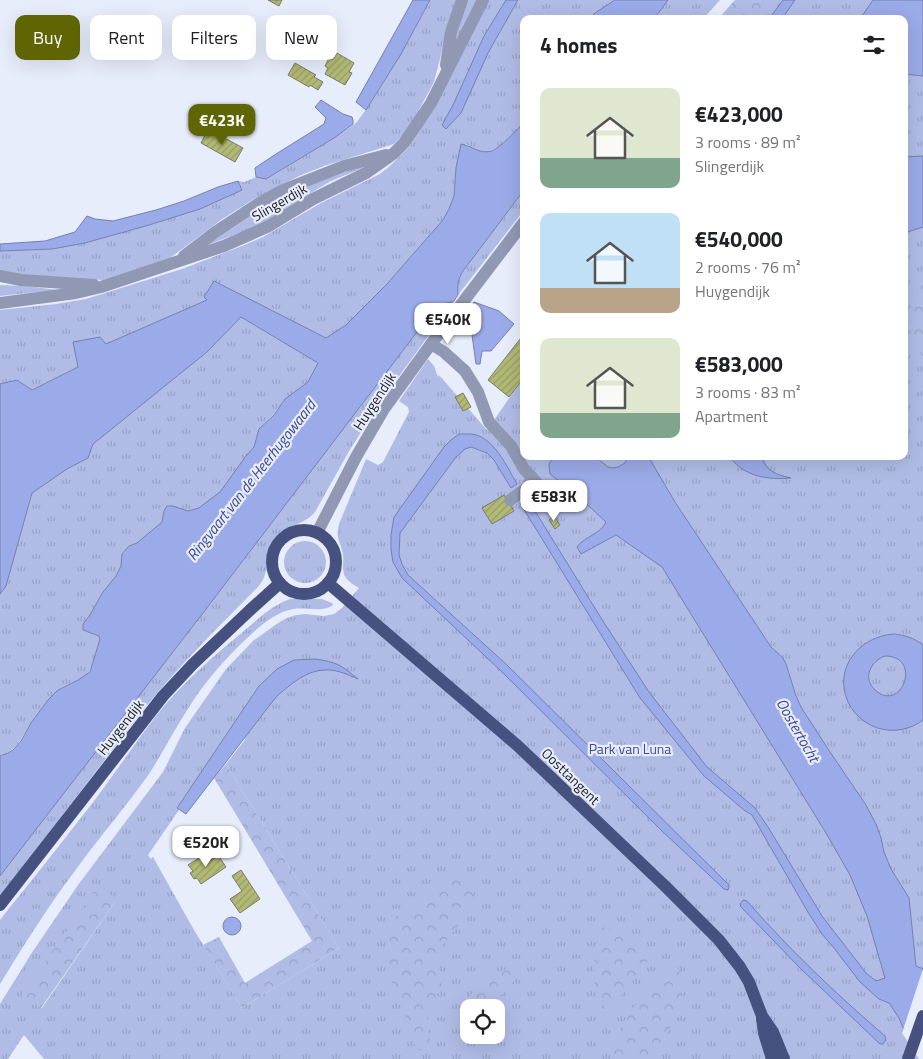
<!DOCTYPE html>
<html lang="en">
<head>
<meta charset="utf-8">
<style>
	:root { --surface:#fff; --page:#f2f2f2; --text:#202124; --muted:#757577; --accent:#5f6503 }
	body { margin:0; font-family:"Titillium Web",sans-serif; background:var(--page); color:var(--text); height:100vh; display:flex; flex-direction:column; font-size:19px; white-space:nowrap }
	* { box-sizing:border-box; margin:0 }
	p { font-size:16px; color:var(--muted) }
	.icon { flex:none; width:28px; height:28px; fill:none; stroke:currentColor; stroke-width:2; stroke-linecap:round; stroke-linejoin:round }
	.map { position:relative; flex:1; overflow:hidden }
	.sheet { position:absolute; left:520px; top:15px; width:388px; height:445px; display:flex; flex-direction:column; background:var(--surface); border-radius:10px; box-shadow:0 5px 20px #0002 }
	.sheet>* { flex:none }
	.top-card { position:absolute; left:15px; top:15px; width:430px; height:45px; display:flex; gap:10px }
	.buttons { position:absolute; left:460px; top:999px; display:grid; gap:10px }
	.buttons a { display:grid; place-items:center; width:45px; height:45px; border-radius:10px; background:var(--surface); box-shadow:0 5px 20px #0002; font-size:25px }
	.price { position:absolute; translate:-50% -42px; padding:0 11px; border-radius:10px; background:#fff; color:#222; font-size:16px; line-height:32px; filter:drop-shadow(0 1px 2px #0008) }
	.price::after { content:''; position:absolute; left:50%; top:30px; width:15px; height:11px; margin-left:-8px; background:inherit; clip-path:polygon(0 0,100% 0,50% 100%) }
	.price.selected { background:var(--accent); color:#fff }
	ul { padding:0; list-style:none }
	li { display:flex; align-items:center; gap:15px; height:125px; padding:0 20px }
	li span { display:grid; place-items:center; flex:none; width:140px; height:100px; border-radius:10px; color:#555 }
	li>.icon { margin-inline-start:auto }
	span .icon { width:60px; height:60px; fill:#fffc; stroke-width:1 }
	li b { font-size:21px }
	h2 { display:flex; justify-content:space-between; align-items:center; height:60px; padding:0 20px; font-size:21px }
	.pill { padding:0 18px; border-radius:10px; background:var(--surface); box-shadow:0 5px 20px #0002; font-size:18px; line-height:45px }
	.pill.selected { background:var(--accent); color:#fff }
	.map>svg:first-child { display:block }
	.grass { fill:url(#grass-tufts); fill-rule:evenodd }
	.forest { fill:url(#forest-crowns) }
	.water { fill:#9babe9; stroke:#7480ad; fill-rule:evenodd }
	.pier { fill:#e8edfc }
	.building { fill:url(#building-hatch); stroke:#797c6a }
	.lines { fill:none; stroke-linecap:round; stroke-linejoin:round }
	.minor { stroke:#9098b3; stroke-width:12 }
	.major { stroke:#465180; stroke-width:12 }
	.labels { text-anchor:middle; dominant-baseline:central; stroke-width:4.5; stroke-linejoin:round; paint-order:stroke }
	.street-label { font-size:14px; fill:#191b22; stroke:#e8edfc }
	.park-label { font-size:14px; fill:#3e4b96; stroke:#e8edfc }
	.water-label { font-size:15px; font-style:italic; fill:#3a4690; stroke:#e8edfc }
</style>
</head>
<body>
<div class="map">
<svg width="923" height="1059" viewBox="0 0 923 1059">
	<defs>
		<pattern id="grass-tufts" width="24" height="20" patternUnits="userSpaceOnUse" patternTransform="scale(1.25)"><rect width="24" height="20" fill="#b0bce6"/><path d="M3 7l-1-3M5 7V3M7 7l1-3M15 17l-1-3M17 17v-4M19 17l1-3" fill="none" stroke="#97a1c5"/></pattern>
		<pattern id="forest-crowns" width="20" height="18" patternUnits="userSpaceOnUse" patternTransform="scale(1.25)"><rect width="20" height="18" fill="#b0bce6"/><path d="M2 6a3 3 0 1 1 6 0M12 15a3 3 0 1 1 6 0" fill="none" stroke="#97a1c5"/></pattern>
		<pattern id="building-hatch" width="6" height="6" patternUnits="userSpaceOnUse" patternTransform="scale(1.25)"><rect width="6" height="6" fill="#b1b974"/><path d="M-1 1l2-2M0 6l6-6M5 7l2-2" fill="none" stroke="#989e64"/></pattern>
	</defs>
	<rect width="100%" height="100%" fill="#e8edfc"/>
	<g class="grass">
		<polygon points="430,0 458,0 446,35 434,82 414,119 403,135 394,144 324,166 299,176 252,200 221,220 170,258 103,280 29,276 0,272 0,251 52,249 85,243 149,225 200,209 242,190 238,181 244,182 256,177 267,179 334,138 356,123 370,104 401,54"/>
		<polygon points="467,0 477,0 450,55"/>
		<path d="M489,0H506L484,36L454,103L442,125L488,53L518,0H615L595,13L589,19H524V122C516,131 498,152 485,152C478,151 472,148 466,144L456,168L454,196L449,209L443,220L386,285L346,325L326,338L287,318L207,300L106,344L100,337L78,367L31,390L17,380L0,384V310L56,304L86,299L182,269L242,246L263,237L321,203L380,174L390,166L409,147L429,116Z"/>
		<polygon points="668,0 720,0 703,19 654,19"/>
		<path d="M787,0H923V1059H44L24,1035L8,1059H0V1004L31,954L78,885L163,772L185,728L226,669L253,641L278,623L287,618L296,615L305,614L324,616L334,614L342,608L359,588C354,585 349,582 346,578C341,571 344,563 343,555C341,541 335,540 339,524L359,476L366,459L378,465L383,462L409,412L408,407L399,401L428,359L434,366L438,377L439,375L487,430L524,377V456H904V19H775ZM277,669L244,741L226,764L339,948L242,1008L194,930L153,857L151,859L148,855L179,810L177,808L259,686ZM117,899L42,1008L22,995ZM469,1008H496V1035H469Z"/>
		<polygon points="369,164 360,169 331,181 314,191 257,226 205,246 273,202 293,191 356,168"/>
		<path d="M524,190V210L458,295C457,286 458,279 463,271Z"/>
		<polygon points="0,285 28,286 57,290 0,296"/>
		<path d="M453,302L376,408L348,453L315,512C303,527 285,523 274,540C267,551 269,562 265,574C264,579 261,583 258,587C218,627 179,666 144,709L0,896V876L203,613L433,311C439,305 444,303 453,302Z"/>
		<path d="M241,317L318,363L308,382L285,399L274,414L259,429L254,447L246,457L221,492L199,508L188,511L173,506L164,511L162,522L137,543L129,546L122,554L121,566L116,576L103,592L90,616L87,619L83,630L99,636L100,639C99,646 93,667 89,672C83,681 63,684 56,692C47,702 38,712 31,723C21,738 18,750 0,756V594L6,585L32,493L67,469L88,458L93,444L207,352Z"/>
		<circle cx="305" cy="562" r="21"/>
		<path d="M290,599H322L332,603L333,605C322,613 306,607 293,609C282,611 272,617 263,624C234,648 205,680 186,712C173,732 162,754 149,774C127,805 102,834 80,864C51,902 25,943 0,984V920L7,911C34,877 61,844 87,810C112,778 134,744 159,712C184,682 213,656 244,631C258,619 272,605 290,599Z"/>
	</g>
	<g class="forest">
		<polygon points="735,0 783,0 769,19 718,19"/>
		<polygon points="923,282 923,356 918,350 910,324 910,314 914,299"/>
		<polygon points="226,764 339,948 242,1008 203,945 219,937 245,983 312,941 214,778"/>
		<polygon points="450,873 462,876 473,885 473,899 463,920 433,957 441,974 441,986 429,1012 427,1025 430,1038 427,1053 416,1049 404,1010 392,980 388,956 392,920 399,913 421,905 434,892 439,883"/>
		<polygon points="100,889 103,889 117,899 41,1008 22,995 95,890"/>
		<path d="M601,927C614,929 618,935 628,942C637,949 642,951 648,961L625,991L608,1010C586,997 595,947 601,927Z"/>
		<path d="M674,965C676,967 681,971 682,974C687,985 673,1025 667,1035C661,1044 652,1052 645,1059H610L613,1042L629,1013L665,969Z"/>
		<path d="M508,970H512L519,975C511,985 497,997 492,1007L469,1008V1025C463,1011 471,988 482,978C488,972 500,971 508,970Z"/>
		<polygon points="473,1035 489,1035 480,1056"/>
	</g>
	<g class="water">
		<polygon points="413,0 430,0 401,54 366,110 356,102"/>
		<polygon points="506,0 518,0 488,53 461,113 446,129 442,125 454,103 484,36"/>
		<polygon points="615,0 668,0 654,19 589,19 595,13"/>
		<polygon points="783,0 795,0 782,19 769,19"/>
		<polygon points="873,0 923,0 923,76 904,74 904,19 860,19"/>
		<polygon points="321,100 343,114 352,117 353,120 353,124 334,138 266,179 256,177 255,168 276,154 324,124 326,118 315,107"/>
		<path d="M524,122V190L463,271C458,279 457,286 458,295L453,302C444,303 439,305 433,311L203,613L0,876V756L8,753L13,750L21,741L31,723L48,700L58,690L78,680L90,672L100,639L99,636L83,630V624L90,615L103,592L116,576L121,566L122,554L129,546L137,543L162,522L164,511L167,506H173L188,511L199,508L220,492L246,456L254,447L259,429L274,415L285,399L308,382L318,363L241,317L207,352L93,444L88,458L67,469L32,493L6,586L0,594V384L17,380L32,390L78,367L73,342L100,337L106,344L207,300L204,297L214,281L326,338L346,325L386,285L443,220L449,209L454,196L456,168L461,144C468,145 473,149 480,151C483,152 488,152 492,151C501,147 517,130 524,122Z"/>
		<polygon points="923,156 923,227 904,233 904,157"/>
		<polygon points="238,181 242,190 200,209 149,225 85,243 52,249 0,251 0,244 45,241 75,232 87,216 95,219 113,221 156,210 184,201 218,187"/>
		<polygon points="474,302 499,311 514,324 491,351 482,351 480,364 476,364 471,328 464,316"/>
		<path d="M459,434C463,434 468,434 472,434C494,437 507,467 517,484L511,488L494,460L487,453L471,447L465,449L456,457L400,533L399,555L402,564L408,575L507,665L729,885V887L728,890L724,889L662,831L501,671L402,578L393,562L391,550V535L394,517L444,447L451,440Z"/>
		<path d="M554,456H594L608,467L613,468L618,467L625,463L628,456H648L675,502L771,647L783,658L786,664L796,696L801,707L828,749L866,805L876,824L881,838L884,852L891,869L909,898L916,966L923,969V1059L904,1030L899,1018L889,1003L879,999L860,982L834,948L822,934L809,914L752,815L744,810L704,776L640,698L520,503L527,498L601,618L649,692L707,767L755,808L768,827L822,916L866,973L876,981L885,978L867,916L850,875L826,833L662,567L616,535L581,554L577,547C585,536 601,534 606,522L578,496L550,474L549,464Z"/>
		<path d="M729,456H762C765,471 777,475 791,478C768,480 744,477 729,456Z"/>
		<path d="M893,634C905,635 914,638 923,645V720C898,739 862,731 848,702C833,668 859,637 893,634ZM885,656C923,656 902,714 875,690C862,678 871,661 885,656Z"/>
		<path d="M315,659C337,662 341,665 358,679C349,675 338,670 328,670C307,669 290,685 276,697L186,814L177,808L259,686L277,669L294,660Z"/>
		<path d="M743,900L747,901C789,949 836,994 885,1036L886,1040L883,1044H880L800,968L741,907L740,904Z"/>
		<circle cx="232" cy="926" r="9"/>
	</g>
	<polygon class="pier" points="923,969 923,1059 919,1059 902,1033"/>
	<g class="building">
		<polygon points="268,0 282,0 279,6"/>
		<polygon points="337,53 354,63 349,72 352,73 345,85 325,74 328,68 325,66 329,58 333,60"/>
		<polygon points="295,63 316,75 314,77 323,82 318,90 310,85 309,87 288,75"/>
		<polygon points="208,129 243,148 235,162 201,143"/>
		<polygon points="524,334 524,378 509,397 488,380"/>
		<polygon points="463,393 471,407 463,411 455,397"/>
		<polygon points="504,495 514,511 492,524 482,508"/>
		<polygon points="554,516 560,525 555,529 549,520"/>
		<polygon points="218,855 226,867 201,884 197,878 194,879 190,873 193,871 188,865 202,856 206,863"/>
		<polygon points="241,870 260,899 240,913 230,899 242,891 232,876"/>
	</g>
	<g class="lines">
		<g class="minor">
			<polyline points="446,65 451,32 462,0"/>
			<polyline points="184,256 214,233 261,202 283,190 344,166 386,155"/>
			<polyline points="0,276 21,280 94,285"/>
			<polyline points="0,303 76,293 101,287 224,246 267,227 313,199 366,173 393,154 404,143 417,124 431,103 483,0"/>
			<polyline points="431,344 444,352 465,371 478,392 489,422 511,446 524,469 556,503"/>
			<polyline points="510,500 527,488 532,477"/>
			<polyline points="317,533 356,457 384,409 431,344 524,222"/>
		</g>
		<g class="major">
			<circle cx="304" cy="562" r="32"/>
			<polyline points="328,583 518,746 666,887 719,940 740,967 749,982 762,1016 773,1032 784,1059"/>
			<polyline points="0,905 163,696 193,664 249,611 280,583"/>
			<polyline points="762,1019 764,1033 772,1059"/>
			<polyline points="908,1059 923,1016"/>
		</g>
	</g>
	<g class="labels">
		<g class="street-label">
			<text transform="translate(279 202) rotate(-30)">Slingerdijk</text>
			<text transform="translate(374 401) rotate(-57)">Huygendijk</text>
			<text transform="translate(120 727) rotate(-52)">Huygendijk</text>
			<text transform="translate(571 776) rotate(44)">Oosttangent</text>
		</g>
		<g class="park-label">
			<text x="630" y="748">Park van Luna</text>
		</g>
		<g class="water-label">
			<text transform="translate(251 480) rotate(-52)">Ringvaart van de Heerhugowaard</text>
			<text transform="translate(798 730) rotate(60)">Oostertocht</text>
		</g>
	</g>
</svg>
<div class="buttons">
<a><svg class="icon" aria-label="locate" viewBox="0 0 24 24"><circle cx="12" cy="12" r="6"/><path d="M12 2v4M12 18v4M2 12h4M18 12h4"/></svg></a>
</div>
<b class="price selected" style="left:222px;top:146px">€423K</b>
<b class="price" style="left:448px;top:345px">€540K</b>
<b class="price" style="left:554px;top:522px">€583K</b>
<b class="price" style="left:206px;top:868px">€520K</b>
<div class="top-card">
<a class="pill selected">Buy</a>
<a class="pill">Rent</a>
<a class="pill">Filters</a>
<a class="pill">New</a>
</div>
<section class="sheet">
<h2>4 homes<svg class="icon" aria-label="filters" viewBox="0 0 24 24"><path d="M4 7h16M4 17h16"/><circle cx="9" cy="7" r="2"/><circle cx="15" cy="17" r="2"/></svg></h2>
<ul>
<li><span style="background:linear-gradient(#dfe7d0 70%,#7fa58c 0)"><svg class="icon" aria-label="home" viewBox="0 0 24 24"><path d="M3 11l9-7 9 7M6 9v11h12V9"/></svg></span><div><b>€423,000</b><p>3 rooms · 89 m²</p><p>Slingerdijk</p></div></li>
<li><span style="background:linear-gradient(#bfe0f5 75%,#b9a48a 0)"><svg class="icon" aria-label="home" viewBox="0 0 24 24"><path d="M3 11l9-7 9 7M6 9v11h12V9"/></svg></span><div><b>€540,000</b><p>2 rooms · 76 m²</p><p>Huygendijk</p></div></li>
<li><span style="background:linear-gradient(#dfe7d0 75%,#7fa58c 0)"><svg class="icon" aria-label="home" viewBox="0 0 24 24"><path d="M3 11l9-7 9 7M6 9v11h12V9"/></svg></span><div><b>€583,000</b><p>3 rooms · 83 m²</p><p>Apartment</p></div></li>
</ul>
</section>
</div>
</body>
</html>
